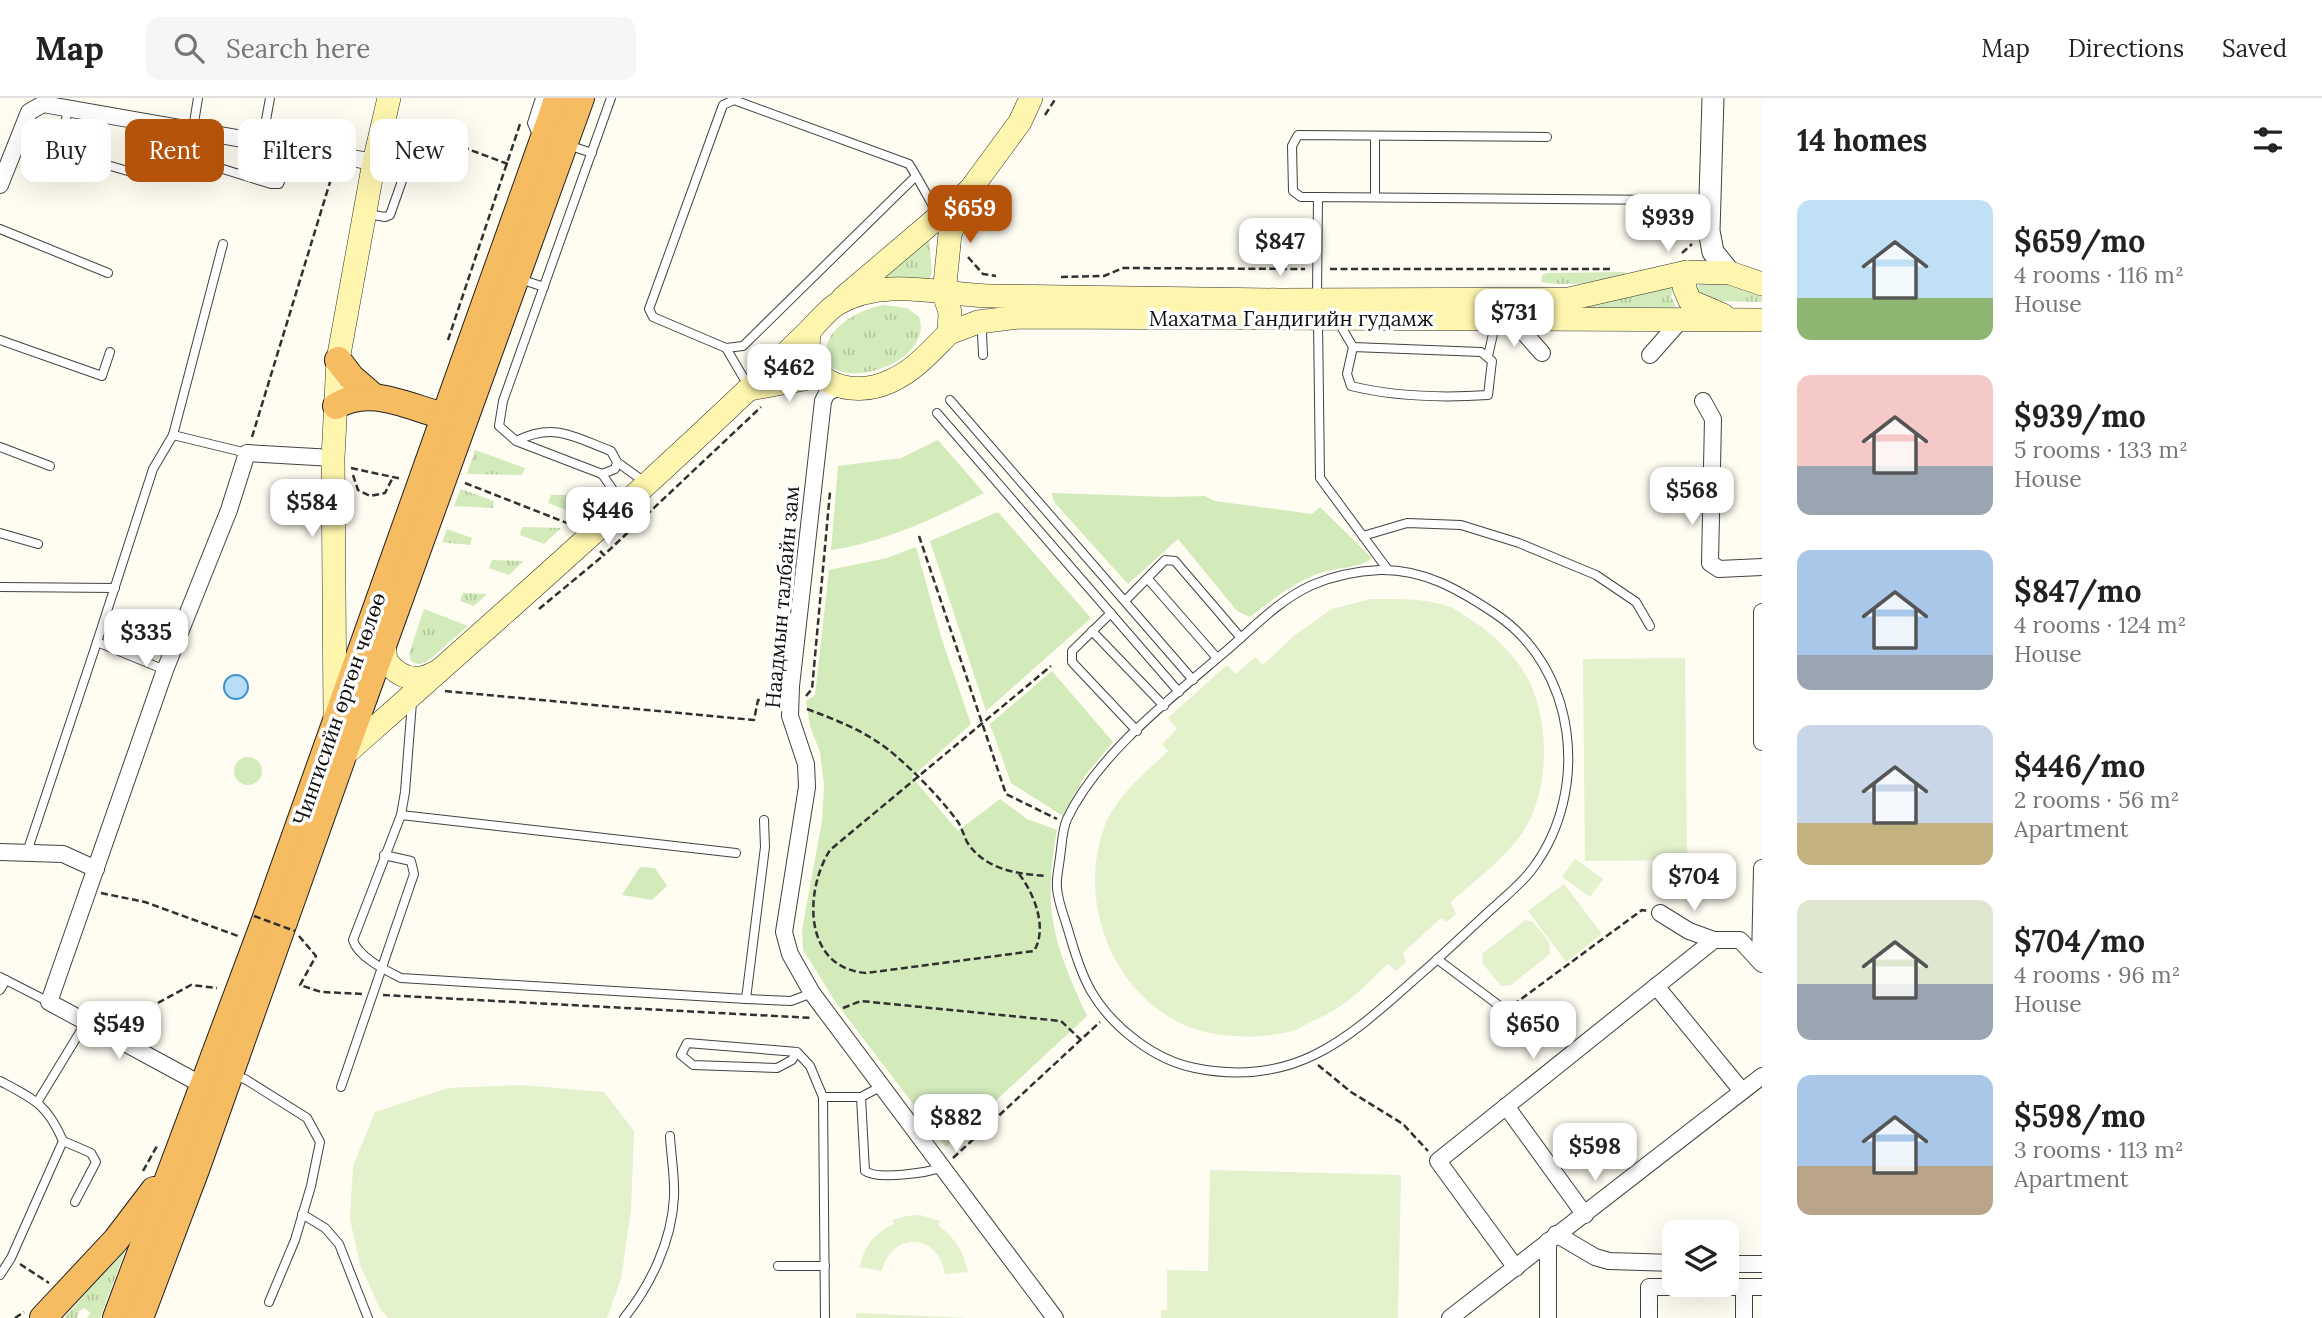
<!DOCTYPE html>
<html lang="en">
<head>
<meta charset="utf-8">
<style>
	:root { --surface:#fff; --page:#f6f6f6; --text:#222; --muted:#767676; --line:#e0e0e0; --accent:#b45309 }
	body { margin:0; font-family:Lora,serif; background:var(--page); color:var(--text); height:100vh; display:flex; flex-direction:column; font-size:26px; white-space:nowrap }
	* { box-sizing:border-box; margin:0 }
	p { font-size:23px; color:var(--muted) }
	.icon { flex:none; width:38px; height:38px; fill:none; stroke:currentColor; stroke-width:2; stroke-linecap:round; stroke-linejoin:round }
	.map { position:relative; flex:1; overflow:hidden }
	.details { display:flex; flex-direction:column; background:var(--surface); width:560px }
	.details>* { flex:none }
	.banner { position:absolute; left:21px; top:21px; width:665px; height:63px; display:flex; gap:14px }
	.controls { position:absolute; left:1662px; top:1122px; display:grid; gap:14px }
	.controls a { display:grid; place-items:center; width:77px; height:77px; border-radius:14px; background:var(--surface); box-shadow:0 7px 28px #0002; font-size:35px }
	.price { position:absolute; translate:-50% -60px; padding:0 16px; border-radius:14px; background:#fff; color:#222; font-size:23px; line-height:46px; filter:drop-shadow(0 2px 4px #0008) }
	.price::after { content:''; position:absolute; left:50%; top:42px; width:21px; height:16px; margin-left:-10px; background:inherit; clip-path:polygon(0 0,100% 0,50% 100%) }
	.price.selected { background:var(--accent); color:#fff }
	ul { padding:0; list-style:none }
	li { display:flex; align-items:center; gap:21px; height:175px; padding:0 35px }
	li span { display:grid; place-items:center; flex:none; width:196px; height:140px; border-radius:14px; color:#555 }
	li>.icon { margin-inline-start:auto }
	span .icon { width:84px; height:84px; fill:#fffc; stroke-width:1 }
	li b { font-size:30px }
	h2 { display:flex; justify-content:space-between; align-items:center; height:84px; padding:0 35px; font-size:30px }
	.pill { padding:0 24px; border-radius:14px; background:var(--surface); box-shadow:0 7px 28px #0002; font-size:24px; line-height:63px }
	.pill.selected { background:var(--accent); color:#fff }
	header { display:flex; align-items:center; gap:42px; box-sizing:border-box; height:98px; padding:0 35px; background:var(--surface); border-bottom:2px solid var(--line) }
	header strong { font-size:33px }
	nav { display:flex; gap:38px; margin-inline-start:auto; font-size:24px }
	.search { width:490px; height:63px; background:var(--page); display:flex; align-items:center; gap:18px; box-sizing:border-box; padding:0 24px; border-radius:14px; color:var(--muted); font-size:26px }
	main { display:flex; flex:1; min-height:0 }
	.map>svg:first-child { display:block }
	.grass { fill:url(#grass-tufts) }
	.park { fill:#d3eabb }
	.pitch { fill:#e4f1cd }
	.water { fill:#b7def6; stroke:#3e93cd; stroke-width:2 }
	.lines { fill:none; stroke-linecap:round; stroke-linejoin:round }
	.service-casing { stroke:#424242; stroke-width:10 }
	.minor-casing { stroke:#424242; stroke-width:18 }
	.tertiary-casing { stroke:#424242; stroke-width:23 }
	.secondary-casing { stroke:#313131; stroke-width:24 }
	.trunk-casing { stroke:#202020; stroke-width:28 }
	.path { stroke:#313131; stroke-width:2.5; stroke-dasharray:7 3.5; stroke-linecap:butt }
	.service { stroke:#fff; stroke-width:8 }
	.minor { stroke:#fff; stroke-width:16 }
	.tertiary { stroke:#fff; stroke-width:21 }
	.secondary { stroke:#fef6ae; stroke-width:23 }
	.trunk { stroke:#f6bc62; stroke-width:26 }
	.path-bridge { stroke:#313131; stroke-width:2.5; stroke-dasharray:7 3.5; stroke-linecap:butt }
	.labels { text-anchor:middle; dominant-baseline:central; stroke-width:7; stroke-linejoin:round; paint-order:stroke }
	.street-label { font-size:21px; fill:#0f0f0f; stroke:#fff }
</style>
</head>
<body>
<header>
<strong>Map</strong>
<div class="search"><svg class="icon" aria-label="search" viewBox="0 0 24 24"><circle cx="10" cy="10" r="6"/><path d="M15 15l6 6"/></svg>Search here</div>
<nav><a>Map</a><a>Directions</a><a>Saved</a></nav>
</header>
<main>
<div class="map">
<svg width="1762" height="1220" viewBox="0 0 1762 1220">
	<defs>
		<pattern id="grass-tufts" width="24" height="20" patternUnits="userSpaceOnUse" patternTransform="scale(1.75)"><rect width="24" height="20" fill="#d3eabb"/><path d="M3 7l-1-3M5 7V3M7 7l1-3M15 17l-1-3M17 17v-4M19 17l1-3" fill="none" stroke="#b4c8a0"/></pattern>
	</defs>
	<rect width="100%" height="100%" fill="#fffcf2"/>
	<g class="grass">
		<polygon points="929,140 932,175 929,181 886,183 883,180"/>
		<path d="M1625,174V179C1596,184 1571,189 1541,184L1542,177L1547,175Z"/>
		<polygon points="1718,183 1762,195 1762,204 1705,203 1696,192 1699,187"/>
		<polygon points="1674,185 1671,199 1677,211 1545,210 1598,206"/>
		<path d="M884,207L907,210L919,219C933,257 863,288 833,270C809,238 857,211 884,207Z"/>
		<polygon points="475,352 525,370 522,377 467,376"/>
		<polygon points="461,391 494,403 493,410 454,408"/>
		<polygon points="551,397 598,397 578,416 548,405"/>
		<polygon points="522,429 561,430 544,446 520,437"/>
		<polygon points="447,431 472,440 470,447 442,444"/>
		<polygon points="492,462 524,463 509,477 489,470"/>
		<polygon points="463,495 487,496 474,508 460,503"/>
		<path d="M424,511L468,528L430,561C424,566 418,568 411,563L409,556Z"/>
		<polygon points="125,1153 100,1220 87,1220 91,1215 84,1210 79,1213 77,1220 64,1220 122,1154"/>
	</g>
	<g class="park">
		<path d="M938,342L984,395C936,420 885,444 831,452L838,368L901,360Z"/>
		<path d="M1052,395L1168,399L1205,398L1215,403L1312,416L1320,409L1372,460C1358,471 1337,469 1320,475C1294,484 1272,502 1250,519L1237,513L1178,441L1128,486L1054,404Z"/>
		<polygon points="998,414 1091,520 986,613 930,443"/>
		<path d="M916,449L941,539L971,626L912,679L958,733L1000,701L1027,721L1057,732C1042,813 1054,846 1087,918L946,1049L837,906L803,852L802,832L822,723L824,687L820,654L810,628L806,603L815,597L829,472L887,460Z"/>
		<polygon points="1052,573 1113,644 1084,679 1063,718 1011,685 990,626"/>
		<circle cx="248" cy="673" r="14"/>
		<polygon points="640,769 655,770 667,788 652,802 622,797"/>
	</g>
	<g class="pitch">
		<path d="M1371,501C1397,501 1426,500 1450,509C1458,512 1466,519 1473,523C1492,535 1509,552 1522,571C1550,612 1551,687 1526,729C1508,759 1476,781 1451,804L1456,816L1447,824L1441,820L1403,855L1406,864L1396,873L1388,866C1372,880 1355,900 1336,911C1327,917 1317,921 1308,925C1302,929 1295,933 1288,934C1259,941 1217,940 1189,929C1113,898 1077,805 1104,730C1116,698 1145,675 1168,653L1162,646L1177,631L1168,620L1227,567L1236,576L1255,559L1263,567L1295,537L1332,511Z"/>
		<polygon points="1685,560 1687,762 1585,763 1583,561"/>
		<polygon points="1575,761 1603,781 1590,799 1562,779"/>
		<polygon points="1564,786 1602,836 1566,864 1528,813"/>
		<polygon points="1525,822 1533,824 1549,844 1550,856 1511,887 1501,888 1483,866 1482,856"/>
		<polygon points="522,987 604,994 634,1033 631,1112 621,1181 607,1220 389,1220 381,1213 360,1167 350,1121 353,1068 375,1014 448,990"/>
		<polygon points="1210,1072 1401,1077 1398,1220 1161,1220 1161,1212 1167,1212 1167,1172 1208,1173"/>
		<path d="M920,1117L940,1123L939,1128C955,1140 964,1154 968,1174L945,1176C939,1135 891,1133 882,1173L860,1169C864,1148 874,1135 894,1126L893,1122L906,1118Z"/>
		<polygon points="856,1215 967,1220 856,1220"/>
	</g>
	<circle class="water" cx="236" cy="589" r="12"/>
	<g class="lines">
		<g class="service-casing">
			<g id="service">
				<polyline points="67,10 64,50 73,57 138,76 147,75 157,63 161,55 165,53 271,86 279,86 295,50"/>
				<polyline points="193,31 198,0"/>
				<polyline points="537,37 532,25 540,0"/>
				<polyline points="1375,38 1375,99"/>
				<polyline points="262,44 270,0"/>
				<polyline points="568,47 592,55"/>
				<path d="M916,78L743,248L726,250L653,219L649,211L723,7L734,2L909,66C919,82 928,99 937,115"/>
				<polyline points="1318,99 1301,99 1293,93 1292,48 1298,37 1547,39"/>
				<polyline points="367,116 385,119 390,117 409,63"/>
				<polyline points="0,131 108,175"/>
				<polyline points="520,181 544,189"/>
				<polyline points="1317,199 1318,99 1670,102"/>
				<polyline points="1318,223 1320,380 1388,472"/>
				<path d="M1339,225L1353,249L1347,276L1351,288C1396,299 1442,300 1488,297L1492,263L1481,254L1353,249"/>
				<polyline points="979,227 982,235 983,257"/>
				<polyline points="0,242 102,278 110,254"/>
				<polyline points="726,250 749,289"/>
				<polyline points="1488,258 1496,223"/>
				<polyline points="950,302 1193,582"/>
				<polyline points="937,315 1179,594"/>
				<polyline points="173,337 247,355"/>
				<path d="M516,343C555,324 574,339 611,353L617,364L615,371L602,376L516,343L499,328L503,303L611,0"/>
				<polyline points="0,349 50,368"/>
				<polyline points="617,364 646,385"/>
				<polyline points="602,376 622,405"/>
				<polyline points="0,435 38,446"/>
				<polyline points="1363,438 1407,425 1461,427 1519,445 1596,477 1636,504 1650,528"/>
				<path d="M1380,472C1423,471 1458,491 1494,515C1577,569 1591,692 1533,770C1523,784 1508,796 1495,808C1474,827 1453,847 1432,866C1357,931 1304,992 1195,970C1154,962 1112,929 1091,893C1081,875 1075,855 1069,835C1065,820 1058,805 1057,790C1056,780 1059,769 1060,759C1062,747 1062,732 1067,721C1098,656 1171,600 1226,553C1253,530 1279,502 1312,487C1333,478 1357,473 1380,472Z"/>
				<polyline points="1148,481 1217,560"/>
				<polyline points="0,489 115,490"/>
				<polyline points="1125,503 1165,462 1175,463 1241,540"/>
				<polyline points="1111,515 1072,553 1072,564 1137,633"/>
				<polyline points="1092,533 1164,608"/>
				<polyline points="165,572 97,544 153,371 173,337 223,146"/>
				<path d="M412,604L405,694L401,717L353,842C358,859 385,872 401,880L746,901L765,749L764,722"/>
				<polyline points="401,717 736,755"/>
				<polyline points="27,754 97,544"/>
				<polyline points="1437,861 1505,912"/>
				<polyline points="0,879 49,904"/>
				<polyline points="0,892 6,882"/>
				<polyline points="746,901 791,903 812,895"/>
				<polyline points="797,954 792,962 777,970 693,967 681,957 687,945 797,954 810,968 823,999"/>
				<polyline points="232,978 245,981 307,1020 320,1044 311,1088 295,1142 269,1204"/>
				<path d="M0,983C34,1001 47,1006 63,1043L11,1160L0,1177"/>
				<polyline points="341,989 414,776 411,763 384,757"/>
				<path d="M861,999L865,1073C878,1082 927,1075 943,1069"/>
				<polyline points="38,1003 86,924"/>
				<polyline points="63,1043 91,1055 96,1064 75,1104"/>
				<polyline points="302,1116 325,1130 339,1146 368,1220"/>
				<polyline points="778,1168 825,1168"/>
				<path d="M624,1220C651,1187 672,1142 674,1099C675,1079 671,1058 670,1038"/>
				<polyline points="825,1220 823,999 861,999 882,988"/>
			</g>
		</g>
		<g class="minor-casing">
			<g id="minor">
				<polyline points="0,87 29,14 43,6 374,64"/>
				<polyline points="1512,221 1542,255"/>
				<polyline points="1650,257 1681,222"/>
				<polyline points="840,288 827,295 823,303 791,588 790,618 806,666 807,689 784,834 790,856 812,895 1055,1220"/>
				<polyline points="1703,303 1713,321 1710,465 1719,471 1762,469"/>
				<polyline points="1762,514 1762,644"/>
				<polyline points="0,754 63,756 96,771"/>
				<polyline points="1660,815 1689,833 1714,842"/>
				<polyline points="1760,863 1762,770"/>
				<polyline points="1656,888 1742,993"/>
				<polyline points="205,986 193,982 49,904 165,572 229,412 247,355 333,360"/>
				<polyline points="1506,1008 1585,1117"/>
				<polyline points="1556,1136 1595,1159 1609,1163 1675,1165"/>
				<polyline points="1548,1143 1548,1220"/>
				<polyline points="1727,1166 1762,1166"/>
				<polyline points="1516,1170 1438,1063 1714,842 1740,842 1762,866"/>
				<polyline points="1744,1189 1744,1220"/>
				<polyline points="1450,1220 1762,978"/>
				<polyline points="1649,1220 1649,1189 1762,1189"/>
			</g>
		</g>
		<g class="tertiary-casing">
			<polyline id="tertiary" points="1713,0 1709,133 1713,154 1730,175"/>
		</g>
		<g class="secondary-casing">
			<g id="secondary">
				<path d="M970,92L950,136L944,196L950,214L949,235C931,253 915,272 891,283C851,302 798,285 810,232C818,224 827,212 837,206C884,178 941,197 991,198L1279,202L1569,201L1687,174L1730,175L1762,186"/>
				<polyline points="1687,174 1684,189 1690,203 1723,217"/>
				<polyline points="843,200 970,92 1020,24 1031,0"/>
				<polyline points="949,235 978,224 1019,219 1762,222"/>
				<polyline points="750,291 820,278"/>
				<path d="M384,546L386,563C399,580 417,586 436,574"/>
				<polyline points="335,619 333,360 338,262 374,64 389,0"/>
				<path d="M343,658C500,519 659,379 810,232"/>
			</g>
		</g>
		<g class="trunk-casing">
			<g id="trunk">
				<polyline points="338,262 351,279 373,298"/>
				<path d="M336,308C370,287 408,309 444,318"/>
				<polyline points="43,1220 116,1142 154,1092"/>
				<polyline points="116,1220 265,822 558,0"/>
				<polyline points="140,1220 197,1069 343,658 581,0"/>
			</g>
		</g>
		<g class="path">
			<polyline points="1045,17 1056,0"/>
			<polyline points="403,27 508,66"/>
			<polyline points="1682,155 1692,146"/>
			<polyline points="968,159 983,176 996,178"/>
			<polyline points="1330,171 1610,171"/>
			<polyline points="1061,179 1104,178 1123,170 1305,171"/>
			<polyline points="448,242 520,26"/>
			<polyline points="252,339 334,71"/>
			<polyline points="351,370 402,381"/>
			<polyline points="353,377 358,392 370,398 385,395 393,379"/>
			<polyline points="465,385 572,427"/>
			<polyline points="919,438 1006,696 1057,721"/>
			<polyline points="600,453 604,457 761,309"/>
			<polyline points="539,511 604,457"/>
			<polyline points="445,593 754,622 758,602 777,604"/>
			<polyline points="806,598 812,591 830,394"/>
			<path d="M807,611C839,623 870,635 896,658C917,676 942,702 958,724C962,730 964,738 967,744C985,772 1017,776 1047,778"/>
			<path d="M1019,776C1034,795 1048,830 1034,853L866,875C803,870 804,793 830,752L1051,568"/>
			<polyline points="101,795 145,804 238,838"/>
			<polyline points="299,838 316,858 300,887 321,894 363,896"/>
			<polyline points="383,897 813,920"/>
			<polyline points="1513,907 1642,812 1647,813"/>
			<polyline points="843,910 861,903 1061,923 1081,942"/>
			<polyline points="121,925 191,887 217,890"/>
			<polyline points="1318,967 1351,994 1403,1026 1428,1053"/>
			<polyline points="953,1060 1100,924"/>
			<polyline points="143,1073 157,1048"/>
			<polyline points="20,1166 49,1185"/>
			<polyline points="15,1220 24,1214"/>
		</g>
		<use href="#service" class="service"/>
		<use href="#minor" class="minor"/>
		<use href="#tertiary" class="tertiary"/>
		<use href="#secondary" class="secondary"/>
		<use href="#trunk" class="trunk"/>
		<polyline class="path-bridge" points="254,818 295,833"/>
	</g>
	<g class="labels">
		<g class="street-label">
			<text x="1291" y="220">Махатма Гандигийн гудамж</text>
			<text transform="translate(782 499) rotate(-85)">Наадмын талбайн зам</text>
			<text transform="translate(339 611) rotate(-71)">Чингисийн өргөн чөлөө</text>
		</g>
	</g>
</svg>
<div class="controls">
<a><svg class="icon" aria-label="layers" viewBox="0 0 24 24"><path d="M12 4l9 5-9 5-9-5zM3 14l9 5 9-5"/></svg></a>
</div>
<b class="price selected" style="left:970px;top:147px">$659</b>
<b class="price" style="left:1668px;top:156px">$939</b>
<b class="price" style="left:1280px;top:180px">$847</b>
<b class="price" style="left:1514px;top:251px">$731</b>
<b class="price" style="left:789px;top:306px">$462</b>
<b class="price" style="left:1692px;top:429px">$568</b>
<b class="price" style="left:312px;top:441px">$584</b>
<b class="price" style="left:608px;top:449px">$446</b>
<b class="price" style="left:146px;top:571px">$335</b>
<b class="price" style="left:1694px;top:815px">$704</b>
<b class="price" style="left:119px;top:963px">$549</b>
<b class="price" style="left:1533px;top:963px">$650</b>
<b class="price" style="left:956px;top:1056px">$882</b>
<b class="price" style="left:1595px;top:1085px">$598</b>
<div class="banner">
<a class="pill">Buy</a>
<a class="pill selected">Rent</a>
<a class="pill">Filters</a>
<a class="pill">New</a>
</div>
</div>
<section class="details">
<h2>14 homes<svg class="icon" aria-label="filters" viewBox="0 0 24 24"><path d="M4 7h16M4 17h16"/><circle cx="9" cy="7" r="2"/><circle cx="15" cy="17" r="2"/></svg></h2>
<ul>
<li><span style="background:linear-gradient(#bfe0f5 70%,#8fb573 0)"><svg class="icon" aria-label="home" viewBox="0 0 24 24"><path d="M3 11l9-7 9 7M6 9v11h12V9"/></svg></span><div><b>$659/mo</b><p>4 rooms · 116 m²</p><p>House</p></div></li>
<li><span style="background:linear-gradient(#f6c9c9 65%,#9aa5b1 0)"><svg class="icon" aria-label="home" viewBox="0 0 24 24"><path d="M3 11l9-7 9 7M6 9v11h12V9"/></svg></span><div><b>$939/mo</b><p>5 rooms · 133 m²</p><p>House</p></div></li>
<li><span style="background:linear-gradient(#a9c7e8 75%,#9aa5b1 0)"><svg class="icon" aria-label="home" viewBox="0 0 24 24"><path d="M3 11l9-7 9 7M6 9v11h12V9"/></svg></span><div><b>$847/mo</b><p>4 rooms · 124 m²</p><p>House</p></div></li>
<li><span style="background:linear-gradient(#c9d6e8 70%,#c2b280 0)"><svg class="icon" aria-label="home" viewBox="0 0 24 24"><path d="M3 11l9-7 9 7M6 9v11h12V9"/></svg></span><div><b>$446/mo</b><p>2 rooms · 56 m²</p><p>Apartment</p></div></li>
<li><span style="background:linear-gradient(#dfe7d0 60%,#9aa5b1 0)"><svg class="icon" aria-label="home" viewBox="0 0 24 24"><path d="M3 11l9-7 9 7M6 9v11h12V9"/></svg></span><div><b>$704/mo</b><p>4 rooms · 96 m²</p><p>House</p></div></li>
<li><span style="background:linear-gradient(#a9c7e8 65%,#b9a48a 0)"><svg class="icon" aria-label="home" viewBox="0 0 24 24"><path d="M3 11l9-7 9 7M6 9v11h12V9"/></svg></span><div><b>$598/mo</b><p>3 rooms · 113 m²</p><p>Apartment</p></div></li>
</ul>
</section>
</main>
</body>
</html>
